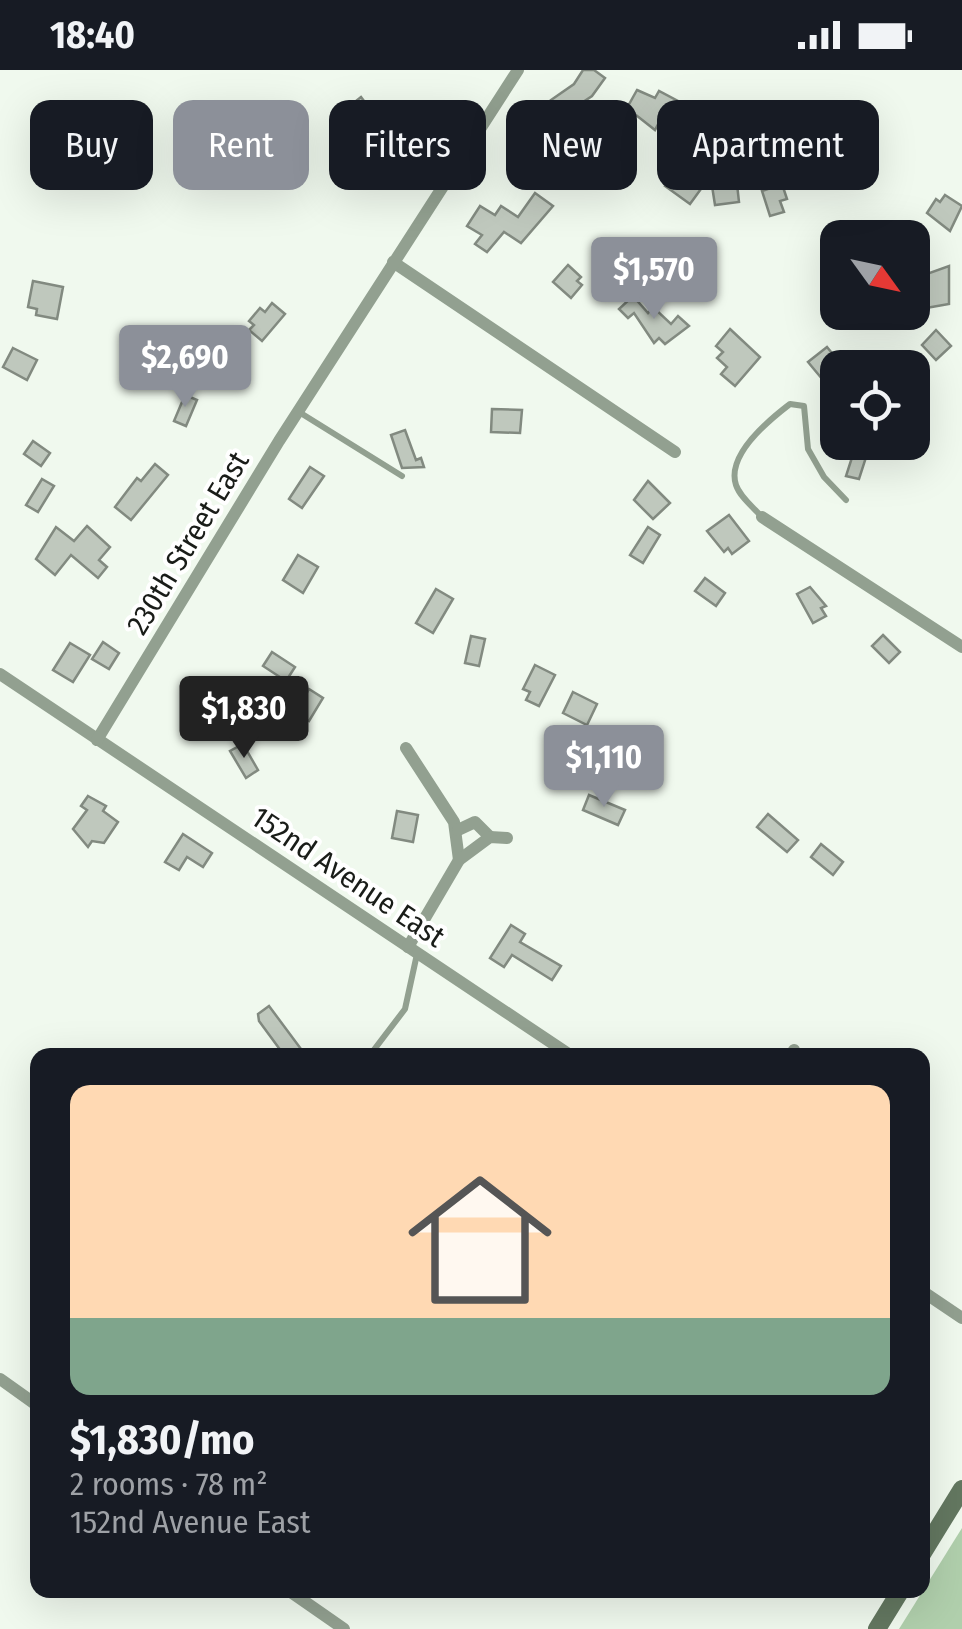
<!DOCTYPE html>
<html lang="en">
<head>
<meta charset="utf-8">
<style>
	:root { --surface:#171b24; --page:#20242c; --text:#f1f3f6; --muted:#9ea1a6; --line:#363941; --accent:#8c9099 }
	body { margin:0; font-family:"Fira Sans Condensed",sans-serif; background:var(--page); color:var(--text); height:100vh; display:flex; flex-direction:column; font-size:38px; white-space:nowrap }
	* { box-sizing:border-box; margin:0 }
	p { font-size:32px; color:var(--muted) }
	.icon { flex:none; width:55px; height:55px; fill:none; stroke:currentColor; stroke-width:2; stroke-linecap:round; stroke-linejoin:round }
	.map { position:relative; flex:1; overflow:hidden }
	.panel { position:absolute; left:30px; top:978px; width:900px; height:550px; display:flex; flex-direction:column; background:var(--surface); border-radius:20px; box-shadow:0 10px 40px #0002 }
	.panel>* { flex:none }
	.banner { position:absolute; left:30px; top:30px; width:902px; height:90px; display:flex; gap:20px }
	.needle { width:65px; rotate:123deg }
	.buttons { position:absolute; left:820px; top:150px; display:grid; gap:20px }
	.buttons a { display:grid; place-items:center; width:110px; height:110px; border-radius:20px; background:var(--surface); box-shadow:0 10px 40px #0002; font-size:50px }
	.price { position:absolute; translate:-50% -85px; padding:0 22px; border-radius:10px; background:var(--accent); color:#fff; font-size:32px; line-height:65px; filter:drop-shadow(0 2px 5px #0008) }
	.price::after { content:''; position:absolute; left:50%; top:60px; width:30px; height:22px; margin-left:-15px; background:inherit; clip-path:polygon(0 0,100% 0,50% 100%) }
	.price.current { background:#222; color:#fff }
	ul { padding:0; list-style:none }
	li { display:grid; align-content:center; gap:20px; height:530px; padding:0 40px }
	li+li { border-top:2px solid var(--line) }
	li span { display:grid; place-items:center; height:310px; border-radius:20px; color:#555 }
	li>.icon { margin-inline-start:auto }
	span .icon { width:180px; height:180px; fill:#fffc; stroke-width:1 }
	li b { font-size:42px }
	.pill { padding:0 35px; border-radius:20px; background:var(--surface); box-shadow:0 10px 40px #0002; font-size:35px; line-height:90px }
	.pill.current { background:var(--accent); color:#fff }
	.status { display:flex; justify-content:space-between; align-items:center; height:70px; padding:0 50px; background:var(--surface); direction:ltr }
	.status svg { height:28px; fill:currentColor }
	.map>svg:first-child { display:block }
	.green { fill:#b0cfac }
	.building { fill:#bfc8bd; stroke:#828a80; stroke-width:2.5 }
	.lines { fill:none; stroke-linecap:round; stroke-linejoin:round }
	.lane { stroke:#92a090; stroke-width:6 }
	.street { stroke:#92a090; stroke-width:12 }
	.secondary { stroke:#637760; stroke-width:18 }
	.labels { text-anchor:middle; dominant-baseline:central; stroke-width:8; stroke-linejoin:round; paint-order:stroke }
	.street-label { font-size:30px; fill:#191c18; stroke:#fff }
</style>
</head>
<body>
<div class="status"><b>18:40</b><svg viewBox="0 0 49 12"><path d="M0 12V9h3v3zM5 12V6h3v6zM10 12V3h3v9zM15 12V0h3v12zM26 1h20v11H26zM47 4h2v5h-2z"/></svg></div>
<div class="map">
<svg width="962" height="1559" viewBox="0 0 962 1559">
	<rect width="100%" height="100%" fill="#f0f9ee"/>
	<polygon class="green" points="962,1458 962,1559 899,1559"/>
	<g class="building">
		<polygon points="583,0 594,0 605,8 592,26 562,46 551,30 574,14"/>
		<polygon points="637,20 655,28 659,21 678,31 671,44 665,41 655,60 627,38"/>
		<polygon points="361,27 382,55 366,67 346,39"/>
		<polygon points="677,99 690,109 694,103 706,112 690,134 665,116"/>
		<polygon points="737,114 739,132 715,135 712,116"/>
		<polygon points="782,114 787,129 780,131 784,142 770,146 762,121"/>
		<polygon points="535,123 553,136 521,173 504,162 487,182 475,174 482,165 467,156 480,136 495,145 501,136 518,147"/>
		<polygon points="945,125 962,136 950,161 927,143 936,129 940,132"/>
		<polygon points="568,195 581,207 577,211 582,215 571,228 553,212"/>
		<polygon points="949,196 949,234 926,238 921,206"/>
		<polygon points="33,211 63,217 57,249 36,245 37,239 28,237"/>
		<polygon points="633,226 648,243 653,237 671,254 678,246 689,256 665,274 659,268 654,273 634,243 628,248 619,239"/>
		<polygon points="272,233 285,244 262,271 249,260 254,255 249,251 260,238 265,242"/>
		<polygon points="730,259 760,287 735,316 721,304 727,297 717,288 723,282 716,276"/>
		<polygon points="936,260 951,276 936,290 922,275"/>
		<polygon points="827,277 844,298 838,298 838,308 828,316 808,292"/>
		<polygon points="13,278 37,290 27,310 3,297"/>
		<polygon points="185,325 197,330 186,356 174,351"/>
		<polygon points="492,339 522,340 520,363 491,362"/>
		<polygon points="405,360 416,390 421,388 424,397 402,398 391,365"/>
		<polygon points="33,371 50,383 41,396 24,384"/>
		<polygon points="856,375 869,378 859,409 846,406"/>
		<polygon points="155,394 168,405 131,450 115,437 137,408 141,411"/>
		<polygon points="310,397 324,406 302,438 289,429"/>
		<polygon points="42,409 54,416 38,442 26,435"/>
		<polygon points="648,411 670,433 653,449 634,430"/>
		<polygon points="729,445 749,471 732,484 728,478 724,482 707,461"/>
		<polygon points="87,456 110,477 99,490 107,497 98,508 71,485 55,505 36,489 56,457 74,471"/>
		<polygon points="648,457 660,465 643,493 630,485"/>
		<polygon points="298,485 318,497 303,523 283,510"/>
		<polygon points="705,508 725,523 716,536 695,521"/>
		<polygon points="810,517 826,536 821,538 826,546 813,553 797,524"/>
		<polygon points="436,519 453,529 433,563 416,553"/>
		<polygon points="883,565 900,582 889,593 872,576"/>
		<polygon points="471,566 485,569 479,596 465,593"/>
		<polygon points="103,572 119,583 109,599 92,589"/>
		<polygon points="70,573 90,585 73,612 53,600"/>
		<polygon points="272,582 295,597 286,611 263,596"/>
		<polygon points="535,595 555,605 539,636 526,630 530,622 523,619"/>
		<polygon points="309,619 323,628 309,651 295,643"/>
		<polygon points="573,622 597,634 587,655 563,643"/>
		<polygon points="570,666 587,666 587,701 572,701 572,693 565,693"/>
		<polygon points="243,674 258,700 246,708 230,681"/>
		<polygon points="589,725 625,740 618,755 583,740"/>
		<polygon points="88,726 106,736 103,741 118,752 104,773 92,771 88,777 73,759 87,740 81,736"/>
		<polygon points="397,741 418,745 413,772 392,768"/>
		<polygon points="768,744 798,770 787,782 757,757"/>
		<polygon points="183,764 212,783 203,797 187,787 179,800 165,792"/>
		<polygon points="821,774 843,792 833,805 811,787"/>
		<polygon points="511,855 525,864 520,872 561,896 552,910 512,885 504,897 490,888"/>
		<polygon points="269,936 301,979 294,985 284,985 259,951 258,944"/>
	</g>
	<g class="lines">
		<g class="lane">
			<polyline points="299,342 402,406"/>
			<path d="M761,446C753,437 740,427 736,415C726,385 769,350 790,334L804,336L808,379L824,407L846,430"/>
			<polyline points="370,985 405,939 417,884"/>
		</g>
		<g class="street">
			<polyline points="393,192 675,382"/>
			<polyline points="762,447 962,577"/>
			<polyline points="0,604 570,985"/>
			<polyline points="97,670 279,371 518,0"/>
			<polyline points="406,678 454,752 459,790"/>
			<polyline points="458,760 475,752 490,767"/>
			<polyline points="408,877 459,790 490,767 507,768"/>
			<polyline points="791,985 794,980"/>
			<polyline points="922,1221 962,1248"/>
			<polyline points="0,1309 38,1336"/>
			<polyline points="288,1520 344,1559"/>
		</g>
		<g class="secondary">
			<polyline points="922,1484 962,1419"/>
			<polyline points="877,1559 901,1520"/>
		</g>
	</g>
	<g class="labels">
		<g class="street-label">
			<text transform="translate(188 473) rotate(-59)">230th Street East</text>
			<text transform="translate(348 807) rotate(34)">152nd Avenue East</text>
		</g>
	</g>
</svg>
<div class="buttons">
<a><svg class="needle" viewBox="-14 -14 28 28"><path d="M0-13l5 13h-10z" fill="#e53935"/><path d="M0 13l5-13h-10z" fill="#9ea1a6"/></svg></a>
<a><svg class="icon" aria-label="locate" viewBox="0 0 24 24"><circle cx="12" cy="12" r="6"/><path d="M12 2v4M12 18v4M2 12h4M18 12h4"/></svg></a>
</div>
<b class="price" style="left:654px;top:252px">$1,570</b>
<b class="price" style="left:185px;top:340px">$2,690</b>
<b class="price current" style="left:244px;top:691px">$1,830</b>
<b class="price" style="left:604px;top:740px">$1,110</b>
<div class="banner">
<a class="pill">Buy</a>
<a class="pill current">Rent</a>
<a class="pill">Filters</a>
<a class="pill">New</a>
<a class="pill">Apartment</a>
</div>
<section class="panel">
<ul>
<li><span style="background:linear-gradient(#ffd9b3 75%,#7fa58c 0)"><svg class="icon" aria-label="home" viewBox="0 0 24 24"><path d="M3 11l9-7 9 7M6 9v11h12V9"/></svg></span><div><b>$1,830/mo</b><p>2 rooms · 78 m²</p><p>152nd Avenue East</p></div></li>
</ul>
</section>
</div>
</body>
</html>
